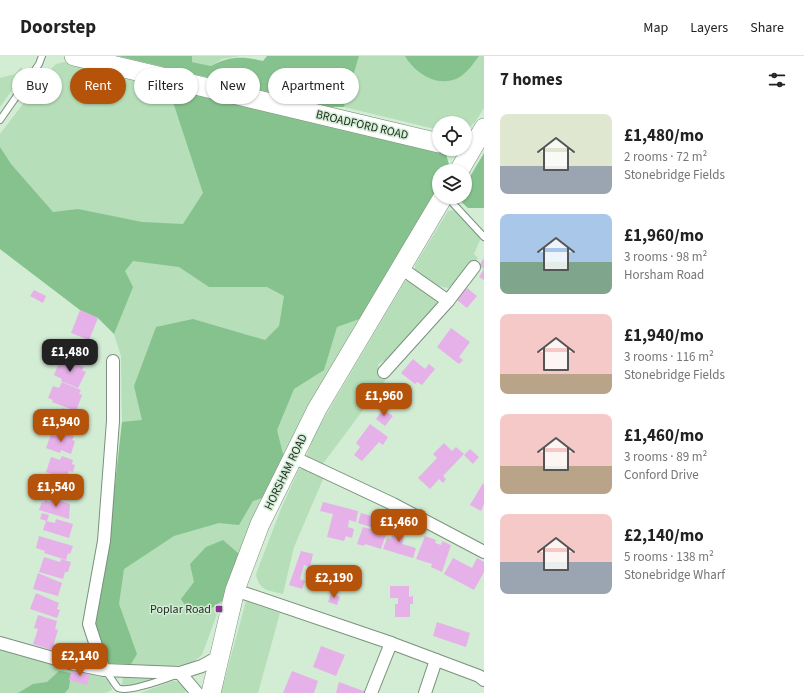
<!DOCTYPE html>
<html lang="en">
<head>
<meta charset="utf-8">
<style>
	:root { --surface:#fff; --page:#f2f2f2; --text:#222; --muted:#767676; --line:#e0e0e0; --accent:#b45309 }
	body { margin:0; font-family:"Source Sans 3",sans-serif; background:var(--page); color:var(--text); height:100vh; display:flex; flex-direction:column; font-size:15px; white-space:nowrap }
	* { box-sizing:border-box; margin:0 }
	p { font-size:13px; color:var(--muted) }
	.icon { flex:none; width:22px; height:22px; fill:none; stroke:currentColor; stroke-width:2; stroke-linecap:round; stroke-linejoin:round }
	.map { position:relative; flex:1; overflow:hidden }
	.details { display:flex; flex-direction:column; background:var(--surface); width:320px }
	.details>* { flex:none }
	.hud { position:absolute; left:12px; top:12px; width:380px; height:36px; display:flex; gap:8px }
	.buttons { position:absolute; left:432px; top:60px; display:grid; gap:8px }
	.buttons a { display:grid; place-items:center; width:40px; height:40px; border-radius:50%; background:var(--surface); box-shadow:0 1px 3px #0004; font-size:20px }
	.price { position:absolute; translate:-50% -34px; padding:0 9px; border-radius:8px; background:var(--accent); color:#fff; font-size:13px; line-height:26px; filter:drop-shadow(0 1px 2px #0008) }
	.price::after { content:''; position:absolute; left:50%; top:24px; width:12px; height:9px; margin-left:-6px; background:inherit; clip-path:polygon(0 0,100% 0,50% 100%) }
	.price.on { background:#222; color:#fff }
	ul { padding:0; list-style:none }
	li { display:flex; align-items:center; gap:12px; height:100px; padding:0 16px }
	li span { display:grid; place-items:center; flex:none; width:112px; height:80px; border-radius:8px; color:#555 }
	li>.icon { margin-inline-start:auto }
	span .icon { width:48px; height:48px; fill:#fffc; stroke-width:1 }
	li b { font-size:17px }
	h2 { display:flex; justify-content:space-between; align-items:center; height:48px; padding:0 16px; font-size:17px }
	.tag { padding:0 14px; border-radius:18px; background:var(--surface); box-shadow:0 1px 3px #0004; font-size:14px; line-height:36px }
	.tag.on { background:var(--accent); color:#fff }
	header { display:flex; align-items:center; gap:24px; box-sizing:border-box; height:56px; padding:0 20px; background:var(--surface); border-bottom:1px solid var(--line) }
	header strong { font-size:19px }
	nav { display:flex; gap:22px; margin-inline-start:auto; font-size:14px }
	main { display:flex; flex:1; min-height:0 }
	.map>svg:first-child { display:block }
	.green { fill:#b5deb9 }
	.forest { fill:#86c28d }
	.building { fill:#e6b0e9 }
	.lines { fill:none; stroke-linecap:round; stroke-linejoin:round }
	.lane-casing { stroke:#79917b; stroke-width:8 }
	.street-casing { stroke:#79917b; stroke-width:14 }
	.primary-casing { stroke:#79917b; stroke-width:20 }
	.lane { stroke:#fff; stroke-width:6 }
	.street { stroke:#fff; stroke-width:12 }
	.primary { stroke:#fff; stroke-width:19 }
	.poi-dot { fill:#8f2e96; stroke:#d3edd5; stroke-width:1.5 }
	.labels { text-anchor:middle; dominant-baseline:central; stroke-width:3; stroke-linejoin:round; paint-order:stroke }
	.street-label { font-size:12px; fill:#232d24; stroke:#d3edd5 }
	.poi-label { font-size:12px; fill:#232d24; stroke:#d3edd5; text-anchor:end }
</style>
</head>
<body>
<header>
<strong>Doorstep</strong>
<nav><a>Map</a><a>Layers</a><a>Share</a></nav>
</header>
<main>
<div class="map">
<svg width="484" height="637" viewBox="0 0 484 637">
	<rect width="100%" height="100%" fill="#d3edd5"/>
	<g class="green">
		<polygon points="192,0 240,0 222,3 211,10 192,6"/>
		<polygon points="359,0 484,0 484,52 475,66 465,75 465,67 439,67 439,74 344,51"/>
		<polygon points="64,6 446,98 449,109 447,115 439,115 439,133 309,349 243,487 202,599 189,609 167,610 109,607 109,484 122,366 121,300 114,278 98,262 80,254 0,193 0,78 45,19 56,8"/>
		<polygon points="21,11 23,14 23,19 0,51 0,22 15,18"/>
		<path d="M455,154L481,182L474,198L478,202C472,209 466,222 459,228C444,239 427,223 415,215V209L448,155Z"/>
		<path d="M405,225H411C420,231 440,239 436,252L393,300L378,308L379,316L387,322L322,409L306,402L313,381Z"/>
		<path d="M304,412L324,421L294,491L283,538C268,534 259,535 256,518L281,453L299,413Z"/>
		<polygon points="246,545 280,557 258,637 221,637"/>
		<polygon points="0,592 109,623 112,634 105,637 0,637"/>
		<polygon points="123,618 161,620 159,622 127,631 122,628"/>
		<polygon points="173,625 180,626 187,635 184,637 140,637"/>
	</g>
	<g class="forest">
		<path d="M118,0H192V6L211,10C229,0 243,0 263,5L267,0H359L344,51H331Z"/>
		<path d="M405,0H479C473,8 467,17 458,22C437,32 415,17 405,0Z"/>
		<polygon points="177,31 430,91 446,98 449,109 447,115 439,115 439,133 362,262 337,271 324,314 294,333 277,374 284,402 265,441 253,445 239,469 219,467 174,480 124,513 119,548 137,598 131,608 109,607 101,594 95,571 97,544 109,484 122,366 142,364 134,330 156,271 193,263 265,284 279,270 284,240 267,231 209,231 179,211 133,205 125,215 133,231 114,278 98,262 80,254 0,193 0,91 11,108 53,156 78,153 142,166 183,168 203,137 173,46"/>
		<polygon points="484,97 484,152 468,152 457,142 465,141 465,129"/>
		<polygon points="223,484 239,498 222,545 202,559 191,558 181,543 194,526 190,508 206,491"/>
		<polygon points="59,615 71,617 69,632 65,637 18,637 33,628 47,626"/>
	</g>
	<g class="building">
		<polygon points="484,202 484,224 479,221 484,213 479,210"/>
		<polygon points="467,232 477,240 467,252 457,244"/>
		<polygon points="34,234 46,240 43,247 30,240"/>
		<polygon points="80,254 98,262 89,284 71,277"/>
		<polygon points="451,272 470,286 459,301 463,304 459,308 437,291"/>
		<polygon points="78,286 88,290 87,294 90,295 84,309 69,302 71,297 64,295 67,287 76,291"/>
		<polygon points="61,302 84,311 82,314 86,316 78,332 61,325 62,323 54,319"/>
		<polygon points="413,303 425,313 429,308 435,313 422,329 417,326 415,328 401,317"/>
		<polygon points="62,326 81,334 79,338 82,339 76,355 52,346 53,344 48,342 53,330 59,332"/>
		<polygon points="62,352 79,358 74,369 79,371 76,378 51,369 57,354 61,356"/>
		<polygon points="383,353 393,360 385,370 376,363"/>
		<polygon points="370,368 388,381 383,389 379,386 362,405 354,399 360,391 356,387"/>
		<polygon points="58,375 74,380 72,384 75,385 71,398 61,394 60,397 46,392 51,378 56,380"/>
		<polygon points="444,387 452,395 456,391 464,398 443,420 446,423 443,427 439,423 430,433 418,422 437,402 433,398"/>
		<polygon points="470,393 479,401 473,408 464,399"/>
		<polygon points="62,400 73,404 72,408 75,409 73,416 69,415 66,423 46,416 51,401 60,404"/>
		<polygon points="49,421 72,429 70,435 74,437 71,444 45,436"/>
		<polygon points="483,427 484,428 484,448 481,455 470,449"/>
		<polygon points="51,442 70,448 69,463 39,454 42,446 44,447 45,444 50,446"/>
		<polygon points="323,446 358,455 356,466 349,464 348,471 354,473 352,482 346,480 344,485 327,481 333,458 320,455"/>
		<polygon points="42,457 49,459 47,465 40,463"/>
		<polygon points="361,457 375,461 371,471 358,467"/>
		<polygon points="56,463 73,468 69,482 43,474 46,465 55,467"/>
		<polygon points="396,468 407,471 402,488 416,492 413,502 383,493 387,482 391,483"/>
		<polygon points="363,471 386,478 381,493 365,488 364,490 357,488"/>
		<polygon points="39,480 73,490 70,498 68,497 66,504 44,497 45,495 36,492"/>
		<polygon points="425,480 436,484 435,487 441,489 442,485 451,489 442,516 431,511 432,508 416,503"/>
		<polygon points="301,495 313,498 310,511 304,509 300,523 305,525 302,533 289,529"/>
		<polygon points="44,501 60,506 61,503 71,506 68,516 65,516 63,523 39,516"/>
		<polygon points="453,502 472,512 477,502 484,506 484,516 474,534 444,518"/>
		<polygon points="38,517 62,527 58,540 33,533"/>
		<polygon points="390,530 409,530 409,541 413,540 413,548 410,548 410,561 395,561 395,548 398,548 398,542 390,542"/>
		<polygon points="36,537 59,547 57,553 60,554 57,562 30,553"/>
		<polygon points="331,537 340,541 337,549 328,546"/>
		<polygon points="38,559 57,565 55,573 58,574 52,594 33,588 38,573 34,572"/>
		<polygon points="437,566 470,577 466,591 433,580"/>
		<polygon points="321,590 345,599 336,620 313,611"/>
		<polygon points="72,613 90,618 87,629 69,624"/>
		<polygon points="292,615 318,625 314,637 283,637"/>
		<polygon points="339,626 369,637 336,637"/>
	</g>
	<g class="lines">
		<g class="lane-casing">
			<g id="lane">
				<polyline points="0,64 39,8 42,0"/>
				<polyline points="447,141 484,181"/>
				<path d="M105,615C111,620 113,627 118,632C127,637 162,624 173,620"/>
			</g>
		</g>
		<g class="street-casing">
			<g id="street">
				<polyline points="448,245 474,211"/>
				<polyline points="384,316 448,245 401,212"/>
				<polyline points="293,401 393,448 484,496"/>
				<polyline points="235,534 391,587 479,620 484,624"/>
				<polyline points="0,587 74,608 104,614 180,617 202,610 218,601"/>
				<polyline points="104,614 89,568 104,485 113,365 113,305"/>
				<polyline points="180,617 197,637"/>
				<polyline points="371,637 391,587"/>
				<polyline points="425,637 436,604"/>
			</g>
		</g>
		<g class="primary-casing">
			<g id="primary">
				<polyline points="74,0 439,87"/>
				<polyline points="459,115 484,72"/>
				<polyline points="211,637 235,534 260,468 317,353 443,141"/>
			</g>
		</g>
		<use href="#lane" class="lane"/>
		<use href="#street" class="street"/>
		<use href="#primary" class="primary"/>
	</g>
	<rect class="poi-dot" x="215" y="549" width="8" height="8" rx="2"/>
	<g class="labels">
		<g class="street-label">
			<text transform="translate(362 69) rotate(13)">BROADFORD ROAD</text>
			<text transform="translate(286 416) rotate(-64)">HORSHAM ROAD</text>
		</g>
		<g class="poi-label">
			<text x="211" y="553">Poplar Road</text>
		</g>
	</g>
</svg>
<div class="buttons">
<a><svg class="icon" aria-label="locate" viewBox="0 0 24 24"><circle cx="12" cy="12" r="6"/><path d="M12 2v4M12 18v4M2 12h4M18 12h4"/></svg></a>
<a><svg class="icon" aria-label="layers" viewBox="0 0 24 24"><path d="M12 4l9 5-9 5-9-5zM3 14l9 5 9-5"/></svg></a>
</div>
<b class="price on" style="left:70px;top:317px">£1,480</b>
<b class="price" style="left:384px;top:361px">£1,960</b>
<b class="price" style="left:61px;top:387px">£1,940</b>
<b class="price" style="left:56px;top:452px">£1,540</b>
<b class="price" style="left:399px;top:487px">£1,460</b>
<b class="price" style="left:334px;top:543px">£2,190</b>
<b class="price" style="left:80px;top:621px">£2,140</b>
<div class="hud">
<a class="tag">Buy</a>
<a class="tag on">Rent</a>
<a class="tag">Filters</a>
<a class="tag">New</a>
<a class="tag">Apartment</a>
</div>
</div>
<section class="details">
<h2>7 homes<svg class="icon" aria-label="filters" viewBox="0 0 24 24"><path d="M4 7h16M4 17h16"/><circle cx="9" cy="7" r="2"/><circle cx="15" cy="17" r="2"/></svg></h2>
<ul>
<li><span style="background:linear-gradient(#dfe7d0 65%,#9aa5b1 0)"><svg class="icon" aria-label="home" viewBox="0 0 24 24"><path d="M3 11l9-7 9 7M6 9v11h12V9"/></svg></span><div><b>£1,480/mo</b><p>2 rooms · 72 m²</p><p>Stonebridge Fields</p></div></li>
<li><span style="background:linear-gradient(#a9c7e8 60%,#7fa58c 0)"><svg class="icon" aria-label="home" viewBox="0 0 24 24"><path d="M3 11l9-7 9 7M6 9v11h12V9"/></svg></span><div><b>£1,960/mo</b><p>3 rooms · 98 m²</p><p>Horsham Road</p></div></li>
<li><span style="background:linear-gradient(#f6c9c9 75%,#b9a48a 0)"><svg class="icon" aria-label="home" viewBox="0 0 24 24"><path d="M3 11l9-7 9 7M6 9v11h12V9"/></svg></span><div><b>£1,940/mo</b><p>3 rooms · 116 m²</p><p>Stonebridge Fields</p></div></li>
<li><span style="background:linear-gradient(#f6c9c9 65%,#b9a48a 0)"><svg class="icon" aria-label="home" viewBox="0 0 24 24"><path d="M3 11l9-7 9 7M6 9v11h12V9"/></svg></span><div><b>£1,460/mo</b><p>3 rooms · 89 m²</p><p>Conford Drive</p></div></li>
<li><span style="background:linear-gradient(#f6c9c9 60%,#9aa5b1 0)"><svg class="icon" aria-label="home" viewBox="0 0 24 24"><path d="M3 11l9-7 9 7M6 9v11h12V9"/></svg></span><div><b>£2,140/mo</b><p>5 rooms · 138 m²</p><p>Stonebridge Wharf</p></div></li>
</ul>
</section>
</main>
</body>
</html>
